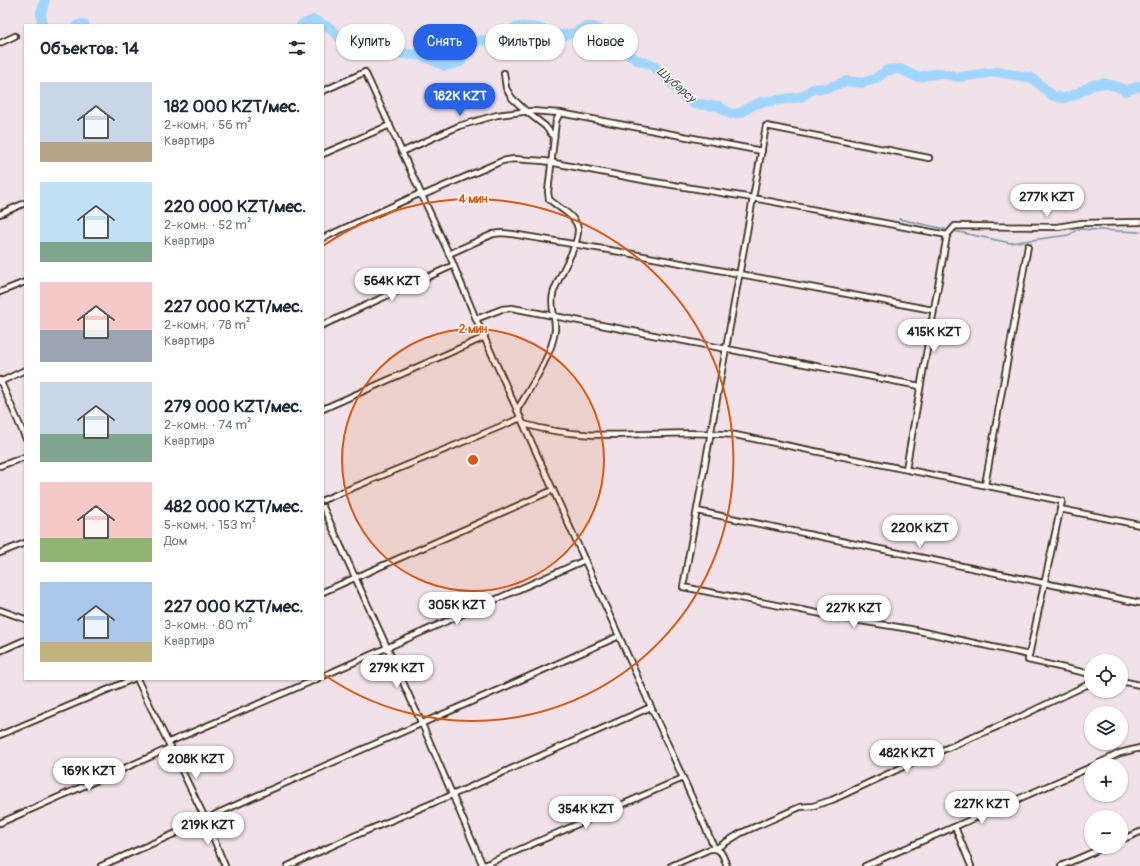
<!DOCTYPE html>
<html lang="ru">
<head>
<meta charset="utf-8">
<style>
	:root { --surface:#fff; --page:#f2f2f3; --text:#1f2937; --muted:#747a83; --accent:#2563eb }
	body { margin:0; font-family:Pangolin,sans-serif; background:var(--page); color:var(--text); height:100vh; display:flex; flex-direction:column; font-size:15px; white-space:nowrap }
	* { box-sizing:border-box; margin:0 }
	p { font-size:13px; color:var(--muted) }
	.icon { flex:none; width:22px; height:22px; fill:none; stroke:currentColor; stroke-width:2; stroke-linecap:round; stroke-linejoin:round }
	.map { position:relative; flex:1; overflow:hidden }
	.details { position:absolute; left:24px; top:24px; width:300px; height:656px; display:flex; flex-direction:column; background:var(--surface); border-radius:0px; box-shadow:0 1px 3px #0004 }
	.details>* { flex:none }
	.top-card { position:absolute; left:336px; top:24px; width:380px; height:36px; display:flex; gap:8px }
	.fabs { position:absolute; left:1084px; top:654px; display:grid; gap:8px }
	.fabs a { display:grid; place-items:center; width:44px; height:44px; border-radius:50%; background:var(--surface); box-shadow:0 1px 3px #0004; font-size:20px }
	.price { position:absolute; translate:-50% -34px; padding:0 9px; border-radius:14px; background:#fff; color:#222; font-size:13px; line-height:26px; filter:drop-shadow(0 1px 2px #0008) }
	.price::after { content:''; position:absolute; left:50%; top:24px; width:12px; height:9px; margin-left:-6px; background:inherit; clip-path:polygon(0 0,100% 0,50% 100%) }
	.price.selected { background:var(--accent); color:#fff }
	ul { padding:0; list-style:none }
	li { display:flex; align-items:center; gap:12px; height:100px; padding:0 16px }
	li span { display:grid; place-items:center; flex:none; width:112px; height:80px; border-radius:0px; color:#555 }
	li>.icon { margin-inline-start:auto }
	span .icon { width:48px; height:48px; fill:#fffc; stroke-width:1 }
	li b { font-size:17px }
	h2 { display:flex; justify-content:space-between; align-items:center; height:48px; padding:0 16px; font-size:17px }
	.pill { padding:0 14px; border-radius:18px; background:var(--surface); box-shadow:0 1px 3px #0004; font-size:14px; line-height:36px }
	.pill.selected { background:var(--accent); color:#fff }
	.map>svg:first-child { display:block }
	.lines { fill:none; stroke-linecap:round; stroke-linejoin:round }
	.stream { stroke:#7691a4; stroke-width:1.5 }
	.river { stroke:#9ed6fd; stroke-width:10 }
	.minor-casing { stroke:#3b2a1e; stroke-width:8 }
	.minor { stroke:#fdfcf7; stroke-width:4.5 }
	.ring { fill:none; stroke:#df570d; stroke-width:2 }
	.labels { text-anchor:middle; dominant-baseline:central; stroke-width:3; stroke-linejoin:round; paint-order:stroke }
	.water-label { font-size:12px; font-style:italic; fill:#545556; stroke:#fdfcf7 }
	.centre { fill:#df570d; stroke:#fdfcf7; stroke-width:2 }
	.ring-label { font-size:12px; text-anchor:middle; font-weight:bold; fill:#df570d; stroke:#fdfcf7; stroke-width:3; stroke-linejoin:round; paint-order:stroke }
</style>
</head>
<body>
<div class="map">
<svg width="1140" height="866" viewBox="0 0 1140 866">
	<rect width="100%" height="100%" fill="#f0e2e8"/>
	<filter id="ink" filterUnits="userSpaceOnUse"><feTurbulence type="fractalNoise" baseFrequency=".025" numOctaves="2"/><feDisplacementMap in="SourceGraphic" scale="8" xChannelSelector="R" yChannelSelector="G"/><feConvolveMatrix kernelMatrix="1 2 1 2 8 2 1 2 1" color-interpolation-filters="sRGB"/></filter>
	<g filter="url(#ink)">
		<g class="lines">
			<g class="stream">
				<polyline points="899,219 945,229"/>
				<polyline points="954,231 1010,243 1069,235 1078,229 1140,232"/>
			</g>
			<g class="river">
				<polyline points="42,25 41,13 45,0"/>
				<polyline points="78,25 82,24 85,25"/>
				<polyline points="301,25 314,20 331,29 347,44 357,50 419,55 445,66 461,62 465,52 472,44 481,40 495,41 503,37 514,28 523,27 539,28 551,34 564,35 577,32 584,27 594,27 603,31 635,59 653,65 682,94 694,104 718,106 731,114 740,113 753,105 762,102 801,97 813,89 827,88 847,81 862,83 875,79 887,70 900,69 917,77 941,73 958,77 997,72 1032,78 1053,96 1064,98 1074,95 1093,85 1103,83 1119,87 1125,91 1140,86"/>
			</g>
			<g class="minor-casing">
				<g id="minor">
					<polyline points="0,43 15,36"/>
					<polyline points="504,73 506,88 512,98 527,112 545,126 554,137"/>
					<path d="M323,91L365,72L449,254L476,319L715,849C723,850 724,860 727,866"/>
					<polyline points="402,152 459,126 497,115 531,111 560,113 762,151"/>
					<polyline points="323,154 390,125"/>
					<polyline points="929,158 766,126 683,587 848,619 910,629 1029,655"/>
					<polyline points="421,196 502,161 514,159 544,161 648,181 753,198 947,235"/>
					<polyline points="0,214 25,203"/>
					<polyline points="323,238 421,193"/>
					<polyline points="449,254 493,234 501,233 512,234 627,253 933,310"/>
					<polyline points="0,292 25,282"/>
					<polyline points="476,319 502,309 512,308 920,386"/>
					<polyline points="323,325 454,265"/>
					<polyline points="0,380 25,437"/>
					<polyline points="0,382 25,370"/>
					<polyline points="323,409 485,337"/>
					<path d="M517,410C530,388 552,356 555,330C556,319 550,306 553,294C558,276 579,246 578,229C576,215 558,208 549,199L548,192L556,121L560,113"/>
					<path d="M524,424C593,445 664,428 735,435L1062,501L1028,660L1091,674"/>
					<polyline points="0,466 25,457"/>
					<polyline points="906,469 947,235 955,226 1057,227 1082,223 1140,222"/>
					<polyline points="985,485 1028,246"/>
					<polyline points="323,500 521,418"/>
					<polyline points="323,507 422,724 483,866"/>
					<polyline points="1060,509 1140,525"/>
					<polyline points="697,511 1140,603"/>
					<polyline points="0,553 25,543"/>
					<polyline points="323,592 553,490"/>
					<polyline points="0,610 25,619"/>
					<polyline points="0,651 25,640"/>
					<polyline points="323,676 585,560"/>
					<polyline points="137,679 206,820 225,866"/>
					<polyline points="1121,681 1140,685"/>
					<polyline points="0,735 133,679"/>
					<polyline points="169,742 317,679"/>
					<polyline points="1095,765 1120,753 1140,748"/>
					<polyline points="0,823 152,756 171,747"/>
					<polyline points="955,827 971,866"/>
					<polyline points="1121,840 1140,832"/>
					<polyline points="101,866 206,820 216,814 256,796 505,687 619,636"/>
					<polyline points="288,866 354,836 452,795 651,707"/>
					<polyline points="482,866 683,778"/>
					<polyline points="671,866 710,849 715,849 741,833 800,807 813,806 832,800 905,766 1013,720 1091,683"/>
					<polyline points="865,866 1091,767"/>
					<polyline points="1061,866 1105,847"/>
				</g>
			</g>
			<use href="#minor" class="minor"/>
		</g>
	</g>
	<circle cx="473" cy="460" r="131" fill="#df570d" fill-opacity=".12"/>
	<g class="ring">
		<circle cx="473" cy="460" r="131"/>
		<path d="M323 246A261 261 0 1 1 323 674"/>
	</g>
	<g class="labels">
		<g class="water-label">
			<text transform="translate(676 85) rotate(41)">Шұбарсу</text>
		</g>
	</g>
	<circle cx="473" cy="460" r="6" class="centre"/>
	<g class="ring-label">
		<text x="473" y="203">4 мин</text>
		<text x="473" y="333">2 мин</text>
	</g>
</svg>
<div class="fabs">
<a><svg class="icon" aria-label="locate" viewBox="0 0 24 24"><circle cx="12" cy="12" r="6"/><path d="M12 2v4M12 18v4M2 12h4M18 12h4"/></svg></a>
<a><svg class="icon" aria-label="layers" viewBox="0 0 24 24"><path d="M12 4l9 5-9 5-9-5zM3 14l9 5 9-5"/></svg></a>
<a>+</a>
<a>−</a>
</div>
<b class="price selected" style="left:460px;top:117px">182K KZT</b>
<b class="price" style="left:1047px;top:218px">277K KZT</b>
<b class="price" style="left:392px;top:302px">564K KZT</b>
<b class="price" style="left:934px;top:353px">415K KZT</b>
<b class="price" style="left:920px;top:549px">220K KZT</b>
<b class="price" style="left:457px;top:626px">305K KZT</b>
<b class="price" style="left:854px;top:629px">227K KZT</b>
<b class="price" style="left:397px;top:689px">279K KZT</b>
<b class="price" style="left:907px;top:774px">482K KZT</b>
<b class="price" style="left:196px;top:780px">208K KZT</b>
<b class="price" style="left:89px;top:792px">169K KZT</b>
<b class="price" style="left:982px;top:825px">227K KZT</b>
<b class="price" style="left:586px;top:830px">354K KZT</b>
<b class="price" style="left:208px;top:846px">219K KZT</b>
<div class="top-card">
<a class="pill">Купить</a>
<a class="pill selected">Снять</a>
<a class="pill">Фильтры</a>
<a class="pill">Новое</a>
</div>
<section class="details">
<h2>Объектов: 14<svg class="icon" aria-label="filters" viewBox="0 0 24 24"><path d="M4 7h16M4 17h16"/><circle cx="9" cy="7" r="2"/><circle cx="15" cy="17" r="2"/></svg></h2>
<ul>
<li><span style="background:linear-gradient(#c9d6e8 75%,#b9a48a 0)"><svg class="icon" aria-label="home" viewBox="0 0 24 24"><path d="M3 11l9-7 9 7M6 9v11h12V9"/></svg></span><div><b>182 000 KZT/мес.</b><p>2-комн. · 56 m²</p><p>Квартира</p></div></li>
<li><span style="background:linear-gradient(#bfe0f5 75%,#7fa58c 0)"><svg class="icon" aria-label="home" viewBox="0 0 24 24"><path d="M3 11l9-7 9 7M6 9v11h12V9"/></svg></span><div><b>220 000 KZT/мес.</b><p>2-комн. · 52 m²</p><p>Квартира</p></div></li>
<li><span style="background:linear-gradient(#f6c9c9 60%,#9aa5b1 0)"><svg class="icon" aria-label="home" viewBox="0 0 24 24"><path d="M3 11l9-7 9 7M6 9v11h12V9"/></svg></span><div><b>227 000 KZT/мес.</b><p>2-комн. · 78 m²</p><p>Квартира</p></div></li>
<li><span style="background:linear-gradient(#c9d6e8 65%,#7fa58c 0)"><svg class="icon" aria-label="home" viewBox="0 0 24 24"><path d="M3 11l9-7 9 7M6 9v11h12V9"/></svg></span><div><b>279 000 KZT/мес.</b><p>2-комн. · 74 m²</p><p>Квартира</p></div></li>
<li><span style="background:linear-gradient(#f6c9c9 70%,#8fb573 0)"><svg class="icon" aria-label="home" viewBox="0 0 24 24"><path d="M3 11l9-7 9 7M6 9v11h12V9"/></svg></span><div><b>482 000 KZT/мес.</b><p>5-комн. · 153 m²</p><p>Дом</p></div></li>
<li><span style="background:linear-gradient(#a9c7e8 75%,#c2b280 0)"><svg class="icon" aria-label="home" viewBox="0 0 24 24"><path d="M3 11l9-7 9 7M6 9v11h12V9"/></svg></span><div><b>227 000 KZT/мес.</b><p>3-комн. · 80 m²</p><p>Квартира</p></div></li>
</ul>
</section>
</div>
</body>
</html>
